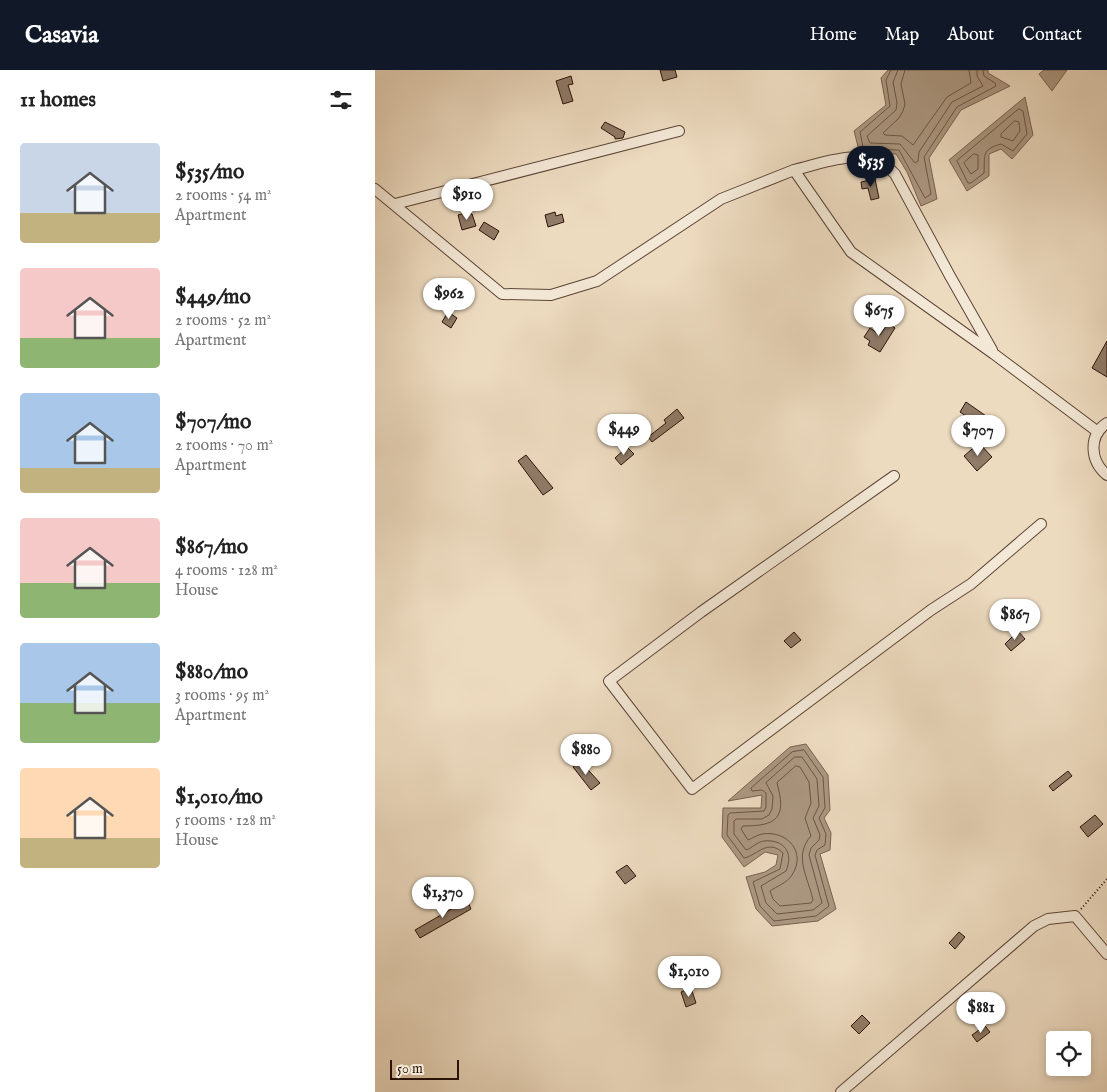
<!DOCTYPE html>
<html lang="en">
<head>
<meta charset="utf-8">
<style>
	:root { --surface:#fff; --page:#f2f2f2; --text:#222; --muted:#767676; --accent:#111827 }
	body { margin:0; font-family:"IM FELL English",serif; background:var(--page); color:var(--text); height:100vh; display:flex; flex-direction:column; font-size:19px; white-space:nowrap }
	* { box-sizing:border-box; margin:0 }
	p { font-size:16px; color:var(--muted) }
	.icon { flex:none; width:28px; height:28px; fill:none; stroke:currentColor; stroke-width:2; stroke-linecap:round; stroke-linejoin:round }
	.map { position:relative; flex:1; overflow:hidden }
	.sheet { display:flex; flex-direction:column; background:var(--surface); width:375px }
	.sheet>* { flex:none }
	.buttons { position:absolute; left:671px; top:961px; display:grid; gap:10px }
	.buttons a { display:grid; place-items:center; width:45px; height:45px; border-radius:5px; background:var(--surface); box-shadow:0 2px 8px #0003; font-size:25px }
	.scale { position:absolute; left:15px; bottom:12px; width:69px; box-sizing:border-box; padding-left:5px; border:2px solid #2c1308; border-top:0; font-size:14px; line-height:18px; white-space:nowrap; color:#2c1308; -webkit-text-stroke:4px #f3e8d6; paint-order:stroke }
	.price { position:absolute; translate:-50% -42px; padding:0 11px; border-radius:18px; background:#fff; color:#222; font-size:16px; line-height:32px; filter:drop-shadow(0 1px 2px #0008) }
	.price::after { content:''; position:absolute; left:50%; top:30px; width:15px; height:11px; margin-left:-8px; background:inherit; clip-path:polygon(0 0,100% 0,50% 100%) }
	.price.active { background:var(--accent); color:#fff }
	ul { padding:0; list-style:none }
	li { display:flex; align-items:center; gap:15px; height:125px; padding:0 20px }
	li span { display:grid; place-items:center; flex:none; width:140px; height:100px; border-radius:5px; color:#555 }
	li>.icon { margin-inline-start:auto }
	span .icon { width:60px; height:60px; fill:#fffc; stroke-width:1 }
	li b { font-size:21px }
	h2 { display:flex; justify-content:space-between; align-items:center; height:60px; padding:0 20px; font-size:21px }
	header { display:flex; align-items:center; gap:30px; box-sizing:border-box; height:70px; padding:0 25px; background:var(--accent); color:#fff }
	header strong { font-size:24px }
	nav { display:flex; gap:28px; margin-inline-start:auto; font-size:18px }
	main { display:flex; flex:1; min-height:0 }
	.map>svg:first-child { display:block }
	.water { fill:#ab9781; stroke:#786251 }
	.lines { fill:none; stroke-linecap:round; stroke-linejoin:round }
	.shore { stroke:#6c5544; stroke-width:1 }
	.building { fill:#907b68; stroke:#2c1308 }
	.minor-casing { stroke:#5c4536; stroke-width:12 }
	.path { stroke:#2c1308; stroke-width:2; stroke-dasharray:1 2.5; stroke-linecap:butt }
	.minor { stroke:#f3e8d6; stroke-width:10 }
</style>
</head>
<body>
<header>
<strong>Casavia</strong>
<nav><a>Home</a><a>Map</a><a>About</a><a>Contact</a></nav>
</header>
<main>
<section class="sheet">
<h2>11 homes<svg class="icon" aria-label="filters" viewBox="0 0 24 24"><path d="M4 7h16M4 17h16"/><circle cx="9" cy="7" r="2"/><circle cx="15" cy="17" r="2"/></svg></h2>
<ul>
<li><span style="background:linear-gradient(#c9d6e8 70%,#c2b280 0)"><svg class="icon" aria-label="home" viewBox="0 0 24 24"><path d="M3 11l9-7 9 7M6 9v11h12V9"/></svg></span><div><b>$535/mo</b><p>2 rooms · 54 m²</p><p>Apartment</p></div></li>
<li><span style="background:linear-gradient(#f6c9c9 70%,#8fb573 0)"><svg class="icon" aria-label="home" viewBox="0 0 24 24"><path d="M3 11l9-7 9 7M6 9v11h12V9"/></svg></span><div><b>$449/mo</b><p>2 rooms · 52 m²</p><p>Apartment</p></div></li>
<li><span style="background:linear-gradient(#a9c7e8 75%,#c2b280 0)"><svg class="icon" aria-label="home" viewBox="0 0 24 24"><path d="M3 11l9-7 9 7M6 9v11h12V9"/></svg></span><div><b>$707/mo</b><p>2 rooms · 70 m²</p><p>Apartment</p></div></li>
<li><span style="background:linear-gradient(#f6c9c9 65%,#8fb573 0)"><svg class="icon" aria-label="home" viewBox="0 0 24 24"><path d="M3 11l9-7 9 7M6 9v11h12V9"/></svg></span><div><b>$867/mo</b><p>4 rooms · 128 m²</p><p>House</p></div></li>
<li><span style="background:linear-gradient(#a9c7e8 60%,#8fb573 0)"><svg class="icon" aria-label="home" viewBox="0 0 24 24"><path d="M3 11l9-7 9 7M6 9v11h12V9"/></svg></span><div><b>$880/mo</b><p>3 rooms · 95 m²</p><p>Apartment</p></div></li>
<li><span style="background:linear-gradient(#ffd9b3 70%,#c2b280 0)"><svg class="icon" aria-label="home" viewBox="0 0 24 24"><path d="M3 11l9-7 9 7M6 9v11h12V9"/></svg></span><div><b>$1,010/mo</b><p>5 rooms · 128 m²</p><p>House</p></div></li>
</ul>
</section>
<div class="map">
<svg width="732" height="1022" viewBox="0 0 732 1022">
	<rect width="100%" height="100%" fill="#eddbc0"/>
	<filter id="stains"><feTurbulence type="fractalNoise" baseFrequency=".004" numOctaves="4"/><feColorMatrix values="0 0 0 0 .2 0 0 0 0 .09 0 0 0 0 .02 0 0 0 .5 -.17"/></filter>
	<radialGradient id="worn" r=".72"><stop offset=".6" stop-color="#630" stop-opacity="0"/><stop offset="1" stop-color="#630" stop-opacity=".3"/></radialGradient>
	<g class="water">
		<polygon points="513,0 613,0 613,3 635,16 586,40 554,88 562,129 546,136 532,102 521,84 485,84 479,61 511,35 506,8"/>
		<polygon points="669,0 692,0 677,21 664,4"/>
		<polygon points="650,27 658,65 637,89 626,79 614,84 614,106 592,121 574,90"/>
		<polygon points="431,674 453,705 455,740 449,748 456,763 455,780 445,784 461,839 443,851 397,856 381,839 371,807 390,802 401,795 403,785 390,782 369,797 347,767 348,738 386,738 387,725 353,731 415,677"/>
	</g>
	<g class="lines">
		<g class="shore">
			<polyline points="516,0 511,10 515,36 485,62 488,77 491,79 524,80 550,128 556,124 549,87 582,37 621,16 620,13 609,6 608,0"/>
			<polyline points="523,0 518,12 522,33 521,40 492,66 495,73 525,74 540,93 543,91 544,82 577,32 608,16 602,6 602,0"/>
			<polyline points="530,0 526,14 530,34 528,41 524,48 508,63 510,65 527,66 538,75 572,27 596,13 594,0"/>
			<path d="M644,39L648,41L652,64L638,81L626,74C606,80 610,85 609,103L596,113H593L582,91Z"/>
			<polygon points="640,51 644,52 645,61 638,71 626,67 626,64"/>
			<polygon points="599,84 603,85 603,99 596,104 589,93"/>
			<path d="M429,680L448,707L450,738L444,748L451,764L450,775L442,780L440,785L454,836L441,846L399,851L385,836L378,812L405,799L408,783C393,768 381,786 369,788L352,765L353,745L355,743L389,741L391,737V723L387,720L377,721L376,718L417,682Z"/>
			<path d="M420,687H427L442,709L444,736L438,748L445,765L444,770L436,778L434,785L447,833L438,840L402,844L391,833L386,816L411,801C419,783 409,769 389,771C382,772 377,778 371,780L359,764V751L361,749H387L394,745L397,739L398,726L391,713Z"/>
			<path d="M421,696L425,697L434,712L436,733L430,748L436,766C418,786 433,807 438,830L436,833L405,836L398,829L395,821C402,816 412,813 417,805C432,782 412,760 387,764C382,765 378,768 373,770L366,759L368,756C402,756 412,748 402,713Z"/>
		</g>
	</g>
	<g class="building">
		<polygon points="285,0 300,0 302,7 288,11"/>
		<polygon points="196,6 198,14 193,15 198,31 188,34 181,11"/>
		<polygon points="230,52 250,62 248,68 240,69 240,67 226,58"/>
		<polygon points="500,109 504,128 496,130 493,118 487,119 486,112"/>
		<polygon points="94,142 97,144 101,156 87,160 83,145"/>
		<polygon points="180,142 181,146 187,144 189,152 173,157 170,145"/>
		<polygon points="109,152 124,161 119,170 104,160"/>
		<polygon points="73,242 82,248 76,258 67,252"/>
		<polygon points="513,253 520,258 505,282 493,275 495,271 489,267 495,258 505,265"/>
		<polygon points="732,271 732,307 717,298"/>
		<polygon points="591,332 611,346 604,355 585,342"/>
		<polygon points="302,339 309,348 277,372 273,367 291,353 289,350"/>
		<polygon points="604,373 617,387 602,401 589,386"/>
		<polygon points="252,377 259,384 246,395 240,388"/>
		<polygon points="151,385 178,418 168,425 143,391"/>
		<polygon points="643,561 650,569 636,581 630,574"/>
		<polygon points="419,562 426,570 416,578 409,571"/>
		<polygon points="205,691 225,713 216,720 198,697"/>
		<polygon points="693,701 697,706 678,721 674,716"/>
		<polygon points="720,745 728,754 713,767 705,757"/>
		<polygon points="252,795 261,806 250,814 241,802"/>
		<polygon points="92,830 96,839 45,868 40,860"/>
		<polygon points="584,862 590,867 580,879 574,873"/>
		<polygon points="316,918 321,933 311,937 306,922"/>
		<polygon points="487,945 495,953 484,964 476,956"/>
		<polygon points="610,956 615,962 602,972 597,965"/>
	</g>
	<g class="lines">
		<g class="minor-casing">
			<g id="minor">
				<path d="M419,100C453,92 492,74 520,104L575,206L617,280"/>
				<polyline points="0,119 127,224 176,225 222,211 346,129 419,100 476,182 619,284 723,362"/>
				<polyline points="20,134 304,61"/>
				<path d="M732,353C713,366 715,391 732,405"/>
				<polyline points="519,406 326,542 234,611 317,719 556,540 596,514 666,454"/>
				<polyline points="466,1022 659,856 673,849 700,846 732,884"/>
			</g>
		</g>
		<polyline class="path" points="706,839 732,809"/>
		<use href="#minor" class="minor"/>
	</g>
	<rect width="100%" height="100%" filter="url(#stains)"/>
	<rect width="100%" height="100%" fill="url(#worn)"/>
</svg>
<div class="buttons">
<a><svg class="icon" aria-label="locate" viewBox="0 0 24 24"><circle cx="12" cy="12" r="6"/><path d="M12 2v4M12 18v4M2 12h4M18 12h4"/></svg></a>
</div>
<div class="scale">50 m</div>
<b class="price active" style="left:496px;top:118px">$535</b>
<b class="price" style="left:92px;top:151px">$910</b>
<b class="price" style="left:74px;top:250px">$962</b>
<b class="price" style="left:504px;top:267px">$675</b>
<b class="price" style="left:249px;top:386px">$449</b>
<b class="price" style="left:603px;top:387px">$707</b>
<b class="price" style="left:640px;top:571px">$867</b>
<b class="price" style="left:211px;top:706px">$880</b>
<b class="price" style="left:68px;top:849px">$1,370</b>
<b class="price" style="left:314px;top:928px">$1,010</b>
<b class="price" style="left:606px;top:964px">$881</b>
</div>
</main>
</body>
</html>
